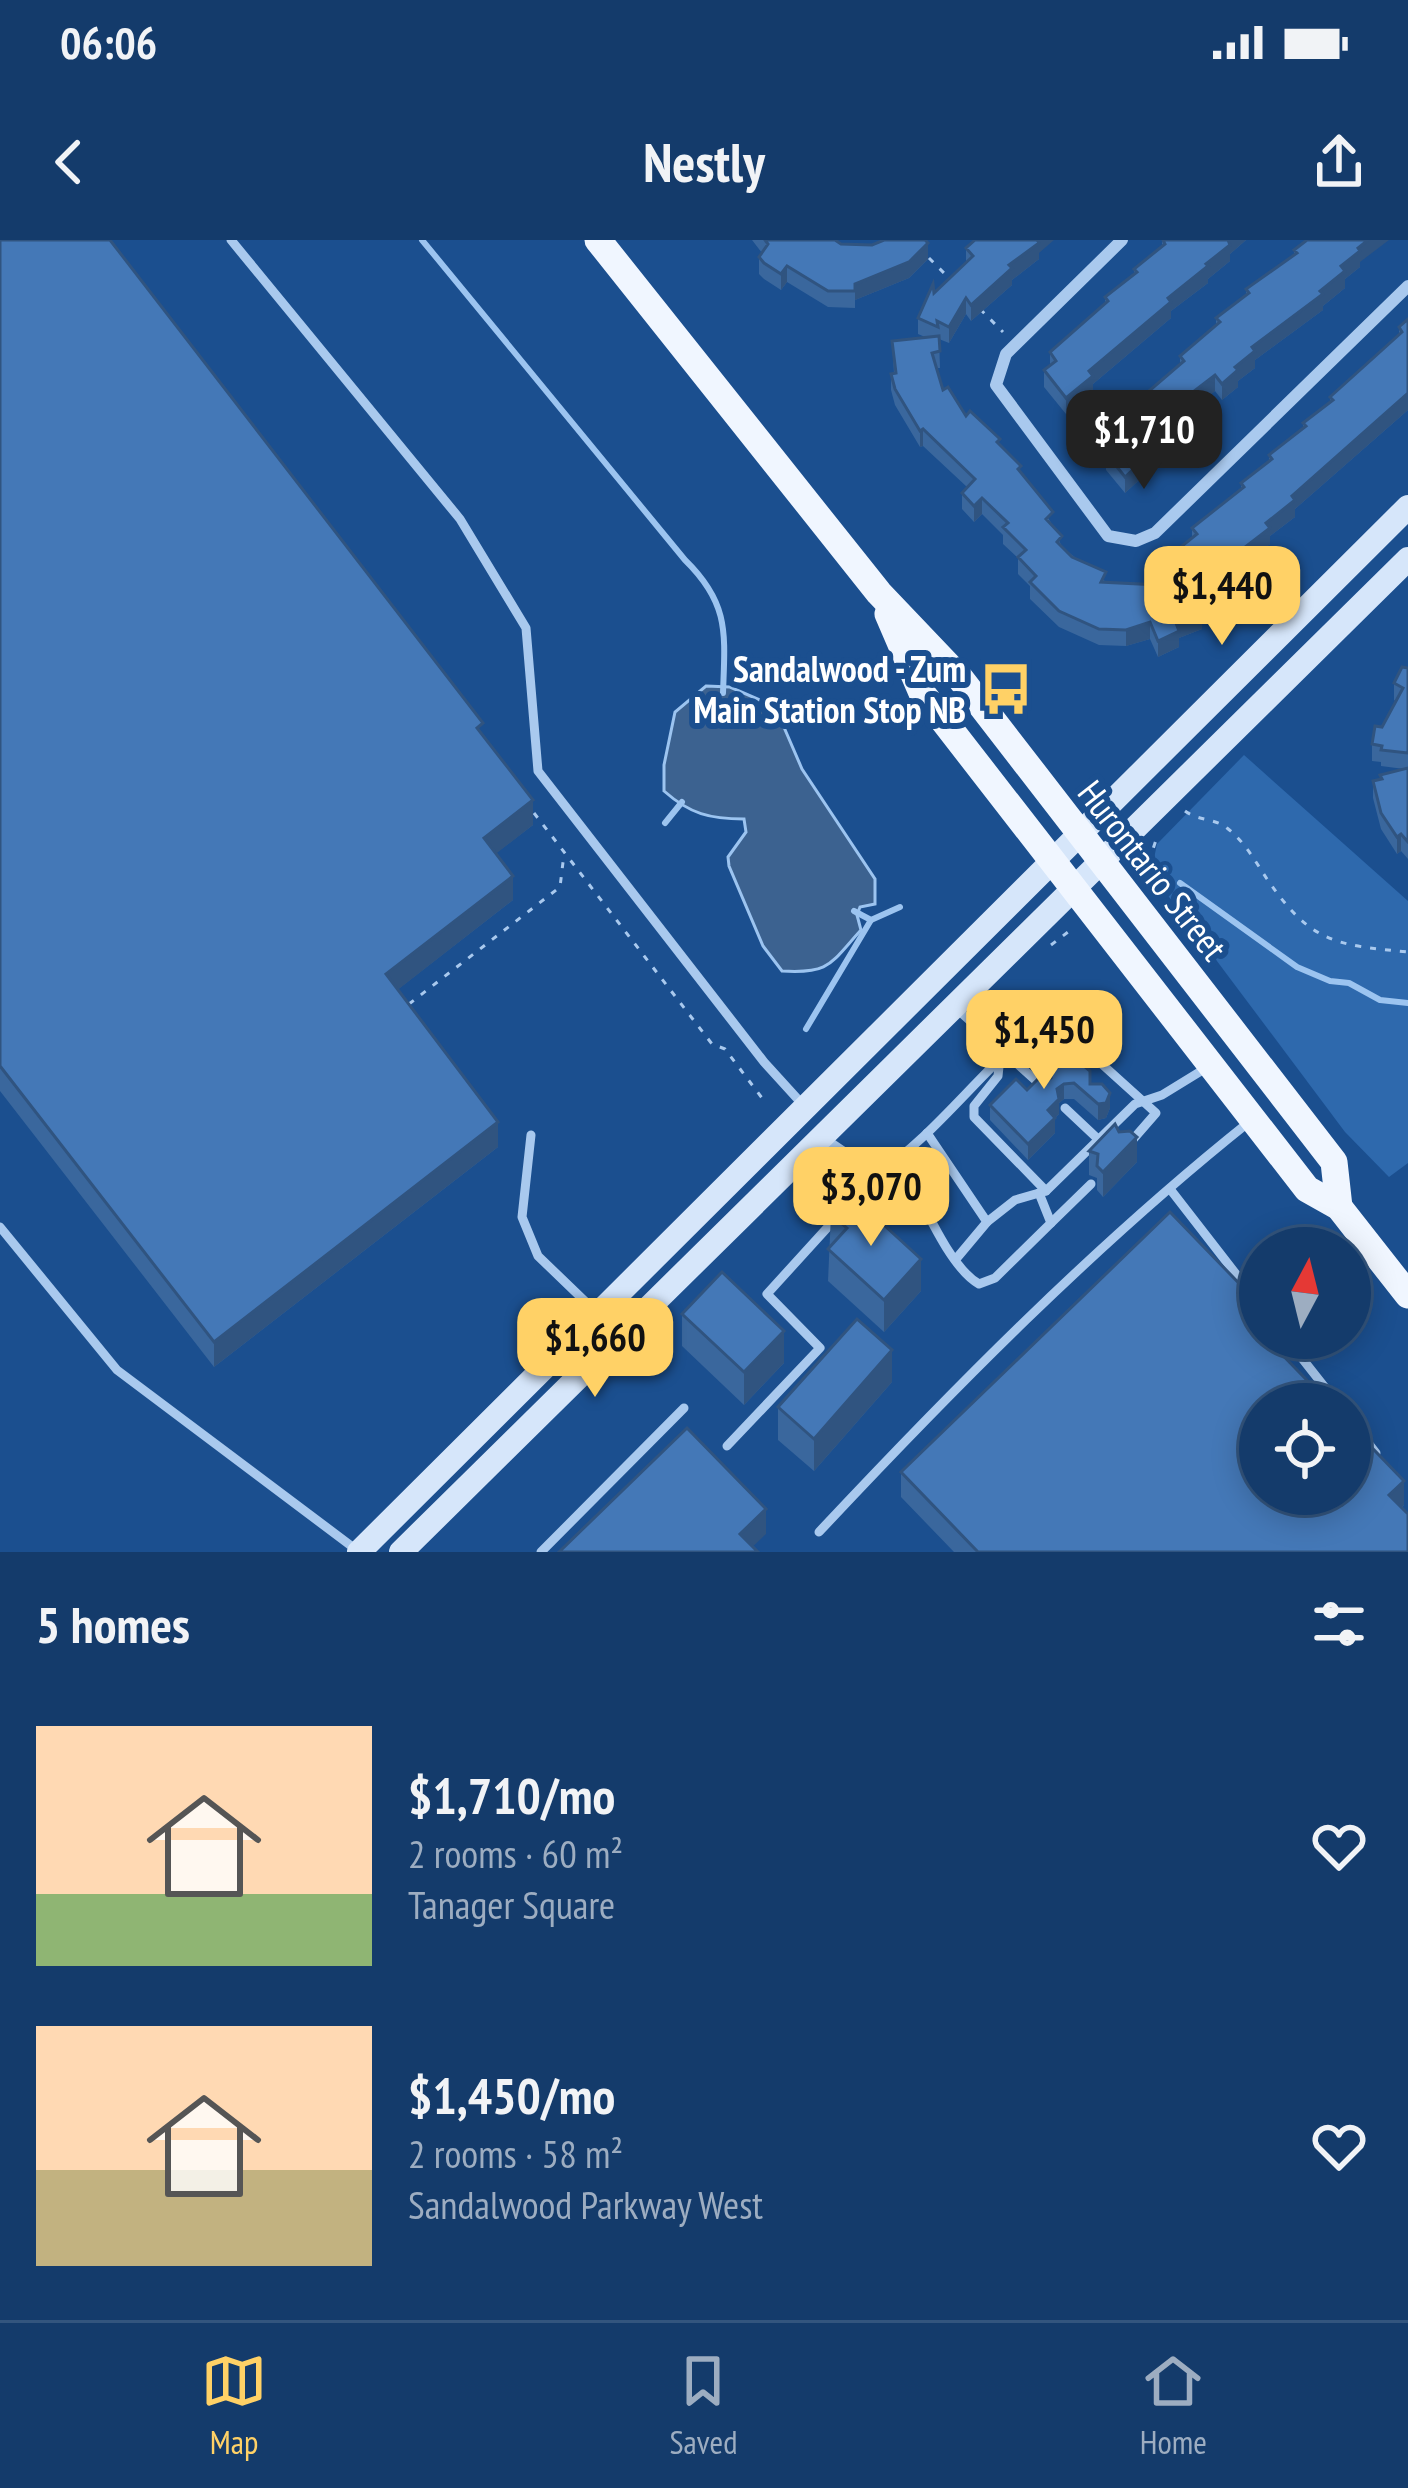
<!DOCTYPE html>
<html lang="en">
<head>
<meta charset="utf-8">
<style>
	:root { --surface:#143b6b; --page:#1d4271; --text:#f1f3f6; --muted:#9dadc1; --line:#33557e; --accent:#ffd166 }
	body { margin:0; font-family:"PT Sans Narrow",sans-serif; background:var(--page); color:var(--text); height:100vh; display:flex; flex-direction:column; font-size:45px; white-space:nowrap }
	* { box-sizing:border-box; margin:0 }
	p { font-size:39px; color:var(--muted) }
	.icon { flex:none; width:66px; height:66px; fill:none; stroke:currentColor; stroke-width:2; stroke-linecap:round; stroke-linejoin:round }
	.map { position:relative; height:1312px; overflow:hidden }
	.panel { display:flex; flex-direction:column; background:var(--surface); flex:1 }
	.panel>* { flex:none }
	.needle { width:78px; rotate:7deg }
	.buttons { position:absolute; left:1239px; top:987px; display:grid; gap:24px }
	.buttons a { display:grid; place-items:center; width:132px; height:132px; border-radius:50%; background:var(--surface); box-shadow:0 6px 30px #0003,0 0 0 3px var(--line); font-size:60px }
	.price { position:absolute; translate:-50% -102px; padding:0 27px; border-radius:24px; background:var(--accent); color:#111; font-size:39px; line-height:78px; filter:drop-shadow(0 3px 6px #0008) }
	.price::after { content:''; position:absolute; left:50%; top:72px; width:36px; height:27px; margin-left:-18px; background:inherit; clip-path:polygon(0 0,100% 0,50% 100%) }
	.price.active { background:#222; color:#fff }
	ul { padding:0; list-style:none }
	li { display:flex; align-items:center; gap:36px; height:300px; padding:0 36px }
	li span { display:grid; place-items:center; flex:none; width:336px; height:240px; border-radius:0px; color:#555 }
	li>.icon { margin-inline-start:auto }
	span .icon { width:144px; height:144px; fill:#fffc; stroke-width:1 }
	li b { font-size:51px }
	h2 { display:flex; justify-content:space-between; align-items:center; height:144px; padding:0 36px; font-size:51px }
	.status { display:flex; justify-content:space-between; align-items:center; height:84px; padding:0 60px; background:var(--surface); direction:ltr }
	.status svg { height:33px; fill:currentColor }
	header { display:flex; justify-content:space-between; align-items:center; height:156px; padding:0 36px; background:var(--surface); font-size:54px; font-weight:700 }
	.tabs { display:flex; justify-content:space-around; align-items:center; height:168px; border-top:3px solid var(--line); background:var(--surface); font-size:33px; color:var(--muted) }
	.tabs a { display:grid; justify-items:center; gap:6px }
	.tabs .active { color:var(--accent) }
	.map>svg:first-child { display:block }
	.park { fill:#2e69ad }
	.water { fill:#3c6290; stroke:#9cc4f0; stroke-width:3 }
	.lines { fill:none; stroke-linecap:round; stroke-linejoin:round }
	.stream { stroke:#9cc4f0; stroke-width:6 }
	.path { stroke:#a9c9ee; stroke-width:3; stroke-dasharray:6 9; stroke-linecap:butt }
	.service { stroke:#a9c9ee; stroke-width:9 }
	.minor { stroke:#a9c9ee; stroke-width:12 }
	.secondary { stroke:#d6e6fa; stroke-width:24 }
	.primary { stroke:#f0f6ff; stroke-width:27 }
	.wall { fill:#3a679d }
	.shaded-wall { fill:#305480 }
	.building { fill:#4478b7; stroke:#305480; stroke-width:3 }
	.labels { text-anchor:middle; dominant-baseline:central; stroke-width:12; stroke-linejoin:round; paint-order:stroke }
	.poi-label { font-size:36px; font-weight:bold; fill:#fff; stroke:#1b4f8f; text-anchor:end }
	.street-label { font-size:36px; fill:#fff; stroke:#1b4f8f }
</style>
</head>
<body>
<div class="status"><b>06:06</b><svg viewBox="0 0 49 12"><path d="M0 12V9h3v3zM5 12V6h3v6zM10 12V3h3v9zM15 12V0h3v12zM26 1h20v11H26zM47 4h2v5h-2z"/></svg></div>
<header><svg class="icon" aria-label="back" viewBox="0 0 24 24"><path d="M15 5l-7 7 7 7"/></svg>Nestly<svg class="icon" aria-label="share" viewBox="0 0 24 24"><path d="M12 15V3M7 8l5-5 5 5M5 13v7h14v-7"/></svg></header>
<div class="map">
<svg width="1408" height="1312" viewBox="0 0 1408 1312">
	<rect width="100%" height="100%" fill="#1b4f8f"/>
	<polygon class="park" points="1244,515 1408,661 1408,923 1389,937 1345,892 1151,633 1157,604"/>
	<path class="water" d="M706,446L730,447L760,460L783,485L802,529L875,639V664L860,667L857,675L861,690C830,724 830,734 782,731L763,706L729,626L728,617L746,592L744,579C710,579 690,574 664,551V525L675,472Z"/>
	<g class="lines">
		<g class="stream">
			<path d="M422,0L685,320C730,364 725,394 723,453"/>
			<polyline points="665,583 682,562"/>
			<polyline points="1180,643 1297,727 1330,741 1349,743 1380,760 1408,763"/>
			<polyline points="854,671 871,680 900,667"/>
			<polyline points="806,789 871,680"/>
		</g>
		<g class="path">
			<polyline points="929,18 952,41"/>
			<polyline points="980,69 1003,92"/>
			<path d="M1185,571C1198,581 1215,578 1227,588C1245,602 1255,621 1267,639C1311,703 1335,705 1408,712"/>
			<polyline points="534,573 712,804 725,809 762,858"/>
			<polyline points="1138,632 1148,624 1156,600"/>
			<polyline points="1051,705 1072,689"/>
			<polyline points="409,764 560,647 564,614"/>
		</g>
		<g class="service">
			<polyline points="231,0 460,279 526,388 538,531 764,822 804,866"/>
			<polyline points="956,768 1044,848"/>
			<polyline points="1000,817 998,836 974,866 974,877 1046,951"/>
			<polyline points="1065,868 1099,900"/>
			<polyline points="927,893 987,982 1015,960 1046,951 1135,864 1162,855 1206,828"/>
			<polyline points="531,895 522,977 538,1016 619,1094"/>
			<path d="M824,898L877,934C937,894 980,831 1037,786L1063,789L1156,873L1129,904"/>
			<path d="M899,919C919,952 947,1026 979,1044L995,1038L1051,983L1039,953"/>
			<polyline points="1170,949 1260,1065"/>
			<polyline points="848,965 877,934"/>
			<polyline points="1051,983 1091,944"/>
			<polyline points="0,987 117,1130 358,1311"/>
			<polyline points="956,1019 987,982"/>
			<polyline points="1286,1098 1338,1164"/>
			<polyline points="1350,1180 1376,1213"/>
			<polyline points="727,1206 820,1108 767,1054 837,977"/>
			<path d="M819,1292C954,1148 1095,1005 1249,882"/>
			<polyline points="541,1312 684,1168"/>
		</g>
		<polyline class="minor" points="1122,0 1006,114 996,145 1108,296 1136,301 1155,293 1408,46"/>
		<g class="secondary">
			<polyline points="359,1312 1408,267"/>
			<polyline points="401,1312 1408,319"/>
		</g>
		<g class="primary">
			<polyline points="598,0 879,353 960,438 1334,922 1339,967"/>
			<polyline points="888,374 922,453 1307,949 1339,967 1408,1055"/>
		</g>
	</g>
	<g class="wall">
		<polygon points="0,0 483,496 533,585 496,613 513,660 397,750 498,907 214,1127 0,851"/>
		<polygon points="752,0 835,0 841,4 928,19 909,38 855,60 855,68 828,67 787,42 781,50 764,39 759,34 759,17 762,13"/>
		<polygon points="1246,0 1230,14 1230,21 1208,39 1208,43 1171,71 1171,78 1093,144 1093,153 1066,174 1044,147 1044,130 1050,126 1050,112 1105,63 1105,57 1134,35 1134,29 1162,6 1162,1"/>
		<polygon points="966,8 1039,13 1039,19 1012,40 1012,45 971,81 966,74 949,103 939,99 940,128 937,128 943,150 966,176 1000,206 1021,233 1053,286 1062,307 1106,342 1156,345 1156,335 1177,326 1177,310 1192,298 1192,288 1241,249 1241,243 1269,221 1269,215 1303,189 1303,183 1330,162 1330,157 1399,95 1399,87 1408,79 1408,170 1295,269 1295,277 1270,296 1270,304 1244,325 1244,333 1232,342 1233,360 1202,381 1202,389 1179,398 1179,407 1158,417 1150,399 1126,406 1099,405 1059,387 1030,359 1030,346 1018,334 1018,318 1003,304 1003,295 982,274 974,282 962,269 962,253 967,247 923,206 920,207 895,165 891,150 891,134 894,133 892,101 925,97 918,94 918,78 934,53 966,23"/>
		<polygon points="1294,10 1360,22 1360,27 1345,39 1345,48 1323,66 1323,70 1255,120 1255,128 1238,141 1238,147 1222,160 1215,151 1197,165 1198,183 1172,204 1172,210 1125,253 1106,230 1106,217 1100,209 1100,193 1180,124 1180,116 1216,85 1216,78 1246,55 1246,49 1294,15"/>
		<polygon points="1408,428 1408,619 1401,611 1397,614 1381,589 1373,558 1373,541 1380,539 1380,535 1404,529 1381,526 1381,522 1372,521 1372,504 1396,461 1394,460 1394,443"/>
		<polygon points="1033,801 1049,805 1090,844 1110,868 1106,878 1098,880 1074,859 1064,859 1059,863 1059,874 1055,878 1055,893 1028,920 990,880 990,865 1051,838 1052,836 1033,816"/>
		<polygon points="1089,911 1137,922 1103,957 1097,950 1097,938 1089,935"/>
		<polygon points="831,974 921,1051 884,1092 828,1041"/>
		<polygon points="682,1074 784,1123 744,1165 682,1106"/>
		<polygon points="1276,1098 1275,1107 1404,1265 1402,1268 1408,1312 954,1312 901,1257 901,1232"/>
		<polygon points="892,1142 814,1231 778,1200 778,1167"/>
	</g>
	<g class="shaded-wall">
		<polygon points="1036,0 1054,0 1039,13 1039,19 1012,40 1012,45 971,81 971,65"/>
		<polygon points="1228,0 1246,0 1230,14 1230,21 1208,39 1208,43 1171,71 1171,78 1093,144 1093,153 1066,174 1066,158 1089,131 1206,24"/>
		<polygon points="1368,0 1389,0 1360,22 1360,27 1345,39 1345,48 1323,66 1323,70 1255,120 1255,128 1238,141 1238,147 1222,160 1222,144 1252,107 1320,51 1341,26"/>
		<polygon points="928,3 928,19 909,38 855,60 855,44"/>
		<polygon points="787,26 787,42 781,50 781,34"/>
		<polygon points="966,58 966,74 949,103 949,87"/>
		<polygon points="1215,135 1215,151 1189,172 1189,155"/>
		<polygon points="1408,153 1408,170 1295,269 1295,277 1270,296 1270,304 1244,325 1244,333 1225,347 1225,331 1240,311 1266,283 1292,256"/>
		<polygon points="1198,167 1198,183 1172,204 1172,210 1125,253 1125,237 1169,189"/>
		<polygon points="923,189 923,206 920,207 920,191"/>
		<polygon points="982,258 982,274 974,282 974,266"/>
		<polygon points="1233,344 1233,360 1202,381 1202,389 1179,398 1179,407 1158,417 1158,401 1176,383"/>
		<polygon points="1150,382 1150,399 1126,406 1126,390"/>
		<polygon points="533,560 533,585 484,623 484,598"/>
		<polygon points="1401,594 1401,611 1397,614 1397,597"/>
		<polygon points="513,636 513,660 386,759 386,734"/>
		<polygon points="1064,844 1064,859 1059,863 1059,874 1055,878 1055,893 1028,920 1028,904 1057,849"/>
		<polygon points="1110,853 1110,868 1106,878 1098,880 1098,864"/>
		<polygon points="498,882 498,907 214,1127 214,1102"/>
		<polygon points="1137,897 1137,922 1103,957 1103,932"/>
		<polygon points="921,1019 921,1051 884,1092 884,1060"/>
		<polygon points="784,1091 784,1123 744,1165 744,1132"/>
		<polygon points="892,1110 892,1142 814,1231 814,1199"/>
		<polygon points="1404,1241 1404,1265 1389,1279 1389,1255"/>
		<polygon points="766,1269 766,1294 747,1312 740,1294"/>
	</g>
	<g class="building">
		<polygon points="0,0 110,0 483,483 477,488 533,560 484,598 513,636 386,734 498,882 214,1102 0,826"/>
		<polygon points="765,0 835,0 841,4 872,5 884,0 925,0 928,3 909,22 855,44 855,51 828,51 787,26 781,34 764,23 759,17 768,4"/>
		<polygon points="975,0 1037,0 1039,3 1009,25 1012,28 971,65 966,58 949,87 937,81 938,87 918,78 933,44 934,53 973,16 966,8"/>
		<polygon points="1163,0 1228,0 1230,5 1206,24 1208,26 1168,58 1171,62 1089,131 1093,136 1066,158 1044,130 1056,121 1050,112 1108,61 1105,57 1137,32 1134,29 1165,4"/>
		<polygon points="1307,0 1368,0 1358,8 1360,11 1341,26 1345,31 1320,51 1323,54 1252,107 1255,111 1235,127 1238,130 1222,144 1215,135 1189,155 1198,167 1169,189 1172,193 1125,237 1106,213 1112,208 1100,193 1184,121 1180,116 1220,82 1216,78 1249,53 1246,49 1297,13 1294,10"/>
		<polygon points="1408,79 1408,153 1292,256 1295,260 1266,283 1270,288 1240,311 1244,316 1225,331 1233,344 1199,367 1202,372 1176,383 1179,391 1158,401 1150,382 1126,390 1099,389 1059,371 1030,342 1036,336 1018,317 1026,310 1003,287 1008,283 982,258 974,266 962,253 975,239 923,189 920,191 895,149 891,134 896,133 892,101 939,96 940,111 932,113 943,150 948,147 966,176 970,171 1000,199 997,202 1021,226 1018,229 1053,272 1046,279 1062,296 1057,302 1072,317 1106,332 1101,342 1161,345 1156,335 1186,322 1177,310 1197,294 1192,288 1244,247 1241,243 1272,219 1269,215 1306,186 1303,183 1333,160 1330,157 1402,92 1399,87"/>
		<polygon points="1402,427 1408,428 1408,513 1381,510 1382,506 1372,504 1375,486 1382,487 1403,448 1394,443"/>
		<polygon points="1408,528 1408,602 1401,594 1397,597 1381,573 1373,541 1382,539 1380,535"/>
		<polygon points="1040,789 1049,791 1049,805 1062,804 1070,813 1072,826 1083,825 1090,831 1090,844 1102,844 1110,853 1106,863 1098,864 1074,843 1064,844 1057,849 1059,859 1048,870 1055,878 1028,904 990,865 1016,839 1027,850 1038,839 1046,841 1051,838 1054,823 1033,801"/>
		<polygon points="1115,884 1119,892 1130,891 1137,897 1103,932 1097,926 1098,914 1089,911"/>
		<polygon points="849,953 921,1019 884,1060 828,1009 847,988 831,974"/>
		<polygon points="1170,972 1260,1065 1260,1098 1266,1098 1330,1164 1260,1164 1260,1254 1350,1254 1350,1185 1404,1241 1389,1255 1408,1274 1408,1312 978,1312 901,1232"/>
		<polygon points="722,1032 784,1091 744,1132 682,1074"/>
		<polygon points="857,1079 892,1110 814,1199 778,1167"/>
		<polygon points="687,1188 766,1269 740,1294 758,1312 559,1312"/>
	</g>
	<defs>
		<g id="bus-bare" transform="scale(4.14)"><path d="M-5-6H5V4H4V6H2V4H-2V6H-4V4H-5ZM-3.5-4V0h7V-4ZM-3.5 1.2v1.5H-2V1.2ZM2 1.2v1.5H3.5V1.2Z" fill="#ffd166" stroke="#1b4f8f" stroke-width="2.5" paint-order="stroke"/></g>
	</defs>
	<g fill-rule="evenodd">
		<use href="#bus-bare" x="1006" y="449"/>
	</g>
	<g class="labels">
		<g class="poi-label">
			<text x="966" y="428">Sandalwood - Zum<tspan x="966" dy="41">Main Station Stop NB</tspan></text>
		</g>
		<g class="street-label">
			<text transform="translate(1153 630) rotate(52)">Hurontario Street</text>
		</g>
	</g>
</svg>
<div class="buttons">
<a><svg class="needle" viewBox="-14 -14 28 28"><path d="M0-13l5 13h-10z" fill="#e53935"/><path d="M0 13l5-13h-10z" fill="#9dadc1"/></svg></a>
<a><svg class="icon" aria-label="locate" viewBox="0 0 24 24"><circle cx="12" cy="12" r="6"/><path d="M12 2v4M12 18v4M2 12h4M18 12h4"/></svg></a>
</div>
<b class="price active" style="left:1144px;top:252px">$1,710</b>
<b class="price" style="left:1222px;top:408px">$1,440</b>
<b class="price" style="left:1044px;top:852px">$1,450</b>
<b class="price" style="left:871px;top:1009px">$3,070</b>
<b class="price" style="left:595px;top:1160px">$1,660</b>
</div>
<section class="panel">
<h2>5 homes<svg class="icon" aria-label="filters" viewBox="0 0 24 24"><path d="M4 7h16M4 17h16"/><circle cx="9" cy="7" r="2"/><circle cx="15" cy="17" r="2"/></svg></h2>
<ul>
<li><span style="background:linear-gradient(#ffd9b3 70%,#8fb573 0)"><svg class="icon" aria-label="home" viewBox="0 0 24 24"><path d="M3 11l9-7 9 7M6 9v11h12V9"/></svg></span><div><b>$1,710/mo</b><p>2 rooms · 60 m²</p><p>Tanager Square</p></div><svg class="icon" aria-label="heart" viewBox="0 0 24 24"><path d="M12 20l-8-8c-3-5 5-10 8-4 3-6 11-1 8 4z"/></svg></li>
<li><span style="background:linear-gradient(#ffd9b3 60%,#c2b280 0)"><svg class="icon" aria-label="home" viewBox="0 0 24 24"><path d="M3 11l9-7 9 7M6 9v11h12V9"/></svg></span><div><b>$1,450/mo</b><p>2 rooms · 58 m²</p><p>Sandalwood Parkway West</p></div><svg class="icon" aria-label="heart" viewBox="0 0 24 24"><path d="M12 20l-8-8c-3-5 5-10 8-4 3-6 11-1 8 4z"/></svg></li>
</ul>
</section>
<nav class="tabs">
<a class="active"><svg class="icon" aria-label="map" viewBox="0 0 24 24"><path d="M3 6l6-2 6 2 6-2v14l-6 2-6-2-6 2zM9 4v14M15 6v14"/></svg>Map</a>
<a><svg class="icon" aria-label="saved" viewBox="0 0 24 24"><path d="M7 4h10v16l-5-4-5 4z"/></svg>Saved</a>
<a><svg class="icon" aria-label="home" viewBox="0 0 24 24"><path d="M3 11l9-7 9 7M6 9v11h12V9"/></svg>Home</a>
</nav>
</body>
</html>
